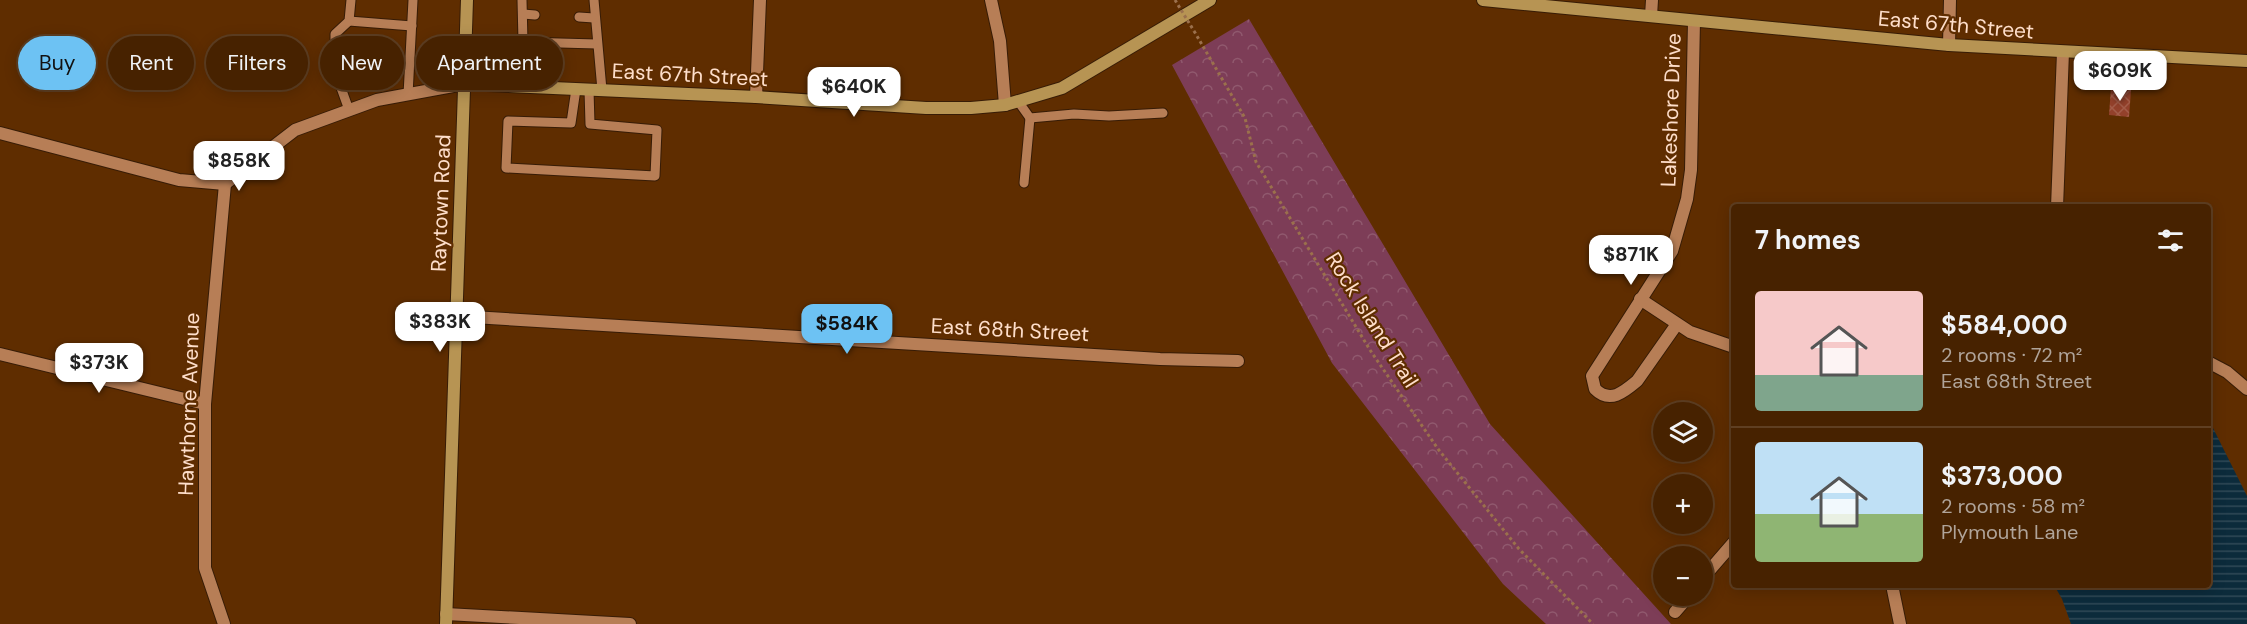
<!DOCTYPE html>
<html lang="en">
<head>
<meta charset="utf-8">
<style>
	:root { --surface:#472200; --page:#512f0f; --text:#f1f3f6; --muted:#b0a499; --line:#5f3f22; --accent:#6dc2f3 }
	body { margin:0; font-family:"DM Sans",sans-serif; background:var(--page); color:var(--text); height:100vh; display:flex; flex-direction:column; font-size:22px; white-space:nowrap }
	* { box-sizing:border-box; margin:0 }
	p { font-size:20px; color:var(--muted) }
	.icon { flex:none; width:33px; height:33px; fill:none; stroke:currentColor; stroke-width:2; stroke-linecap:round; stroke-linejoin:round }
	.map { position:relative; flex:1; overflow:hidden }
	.details { position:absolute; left:1731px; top:204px; width:480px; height:384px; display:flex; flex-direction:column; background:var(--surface); border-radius:6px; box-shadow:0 3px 15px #0003,0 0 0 2px var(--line) }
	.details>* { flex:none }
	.hud { position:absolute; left:18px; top:36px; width:570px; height:54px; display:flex; gap:12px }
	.controls { position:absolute; left:1653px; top:402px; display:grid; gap:12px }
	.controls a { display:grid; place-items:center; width:60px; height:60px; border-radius:50%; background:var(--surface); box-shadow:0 3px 15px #0003,0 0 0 2px var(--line); font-size:30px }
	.price { position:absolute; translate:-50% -51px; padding:0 14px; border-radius:12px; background:#fff; color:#222; font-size:20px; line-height:39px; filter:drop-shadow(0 2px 3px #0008) }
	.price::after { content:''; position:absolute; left:50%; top:36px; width:18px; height:14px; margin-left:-9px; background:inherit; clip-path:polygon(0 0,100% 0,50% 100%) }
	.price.current { background:var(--accent); color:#111 }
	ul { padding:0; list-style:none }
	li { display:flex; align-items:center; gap:18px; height:150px; padding:0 24px }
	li+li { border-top:2px solid var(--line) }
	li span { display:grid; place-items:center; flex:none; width:168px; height:120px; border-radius:6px; color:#555 }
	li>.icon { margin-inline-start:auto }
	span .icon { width:72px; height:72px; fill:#fffc; stroke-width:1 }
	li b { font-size:26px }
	h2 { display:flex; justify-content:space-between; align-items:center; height:72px; padding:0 24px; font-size:26px }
	.chip { padding:0 21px; border-radius:27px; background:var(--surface); box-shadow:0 3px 15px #0003,0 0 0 2px var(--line); font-size:21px; line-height:54px }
	.chip.current { background:var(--accent); color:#111 }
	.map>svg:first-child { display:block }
	.forest { fill:url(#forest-crowns) }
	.water { fill:url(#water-rules) }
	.building { fill:url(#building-cross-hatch) }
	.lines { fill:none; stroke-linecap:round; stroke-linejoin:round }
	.lane-casing { stroke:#371c06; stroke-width:11 }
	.street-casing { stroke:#371c06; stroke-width:14 }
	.secondary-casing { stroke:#371c06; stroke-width:14 }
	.path { stroke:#9b704c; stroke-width:3; stroke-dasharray:3 3; stroke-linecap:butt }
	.lane { stroke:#b77e56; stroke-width:9 }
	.street { stroke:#b77e56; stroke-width:12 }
	.secondary { stroke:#b79453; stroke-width:12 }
	.path-bridge { stroke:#9b704c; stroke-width:3; stroke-dasharray:3 3; stroke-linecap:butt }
	.labels { text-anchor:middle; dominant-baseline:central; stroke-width:4.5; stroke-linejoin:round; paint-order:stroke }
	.street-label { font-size:21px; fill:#fedeca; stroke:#5f2d00 }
</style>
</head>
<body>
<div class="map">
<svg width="2247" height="624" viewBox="0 0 2247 624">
	<defs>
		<pattern id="forest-crowns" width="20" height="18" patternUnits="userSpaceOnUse" patternTransform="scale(1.5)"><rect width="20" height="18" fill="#7d3d57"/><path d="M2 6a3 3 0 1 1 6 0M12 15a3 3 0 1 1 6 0" fill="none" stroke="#90596e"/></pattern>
		<pattern id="water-rules" width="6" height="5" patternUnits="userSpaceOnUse" patternTransform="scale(1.5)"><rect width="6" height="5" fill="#0c2b3b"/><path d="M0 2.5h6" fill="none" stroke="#304956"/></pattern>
		<pattern id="building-cross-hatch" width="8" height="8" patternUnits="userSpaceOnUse" patternTransform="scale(1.5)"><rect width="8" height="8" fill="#93412b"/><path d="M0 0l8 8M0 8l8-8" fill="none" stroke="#a35c48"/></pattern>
	</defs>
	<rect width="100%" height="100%" fill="#5f2d00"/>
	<polygon class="forest" points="1249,19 1490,424 1671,624 1546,624 1503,584 1332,363 1172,65"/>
	<polygon class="water" points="2208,418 2247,496 2247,624 2071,624 2062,599 2054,585 2208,585"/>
	<polygon class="building" points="2111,88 2131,90 2129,117 2109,115"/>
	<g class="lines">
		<g class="lane-casing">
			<g id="lane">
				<polyline points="522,0 523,42 597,44"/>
				<polyline points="594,0 602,90"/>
				<polyline points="523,14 535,15"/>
				<polyline points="579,17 594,18"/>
				<polyline points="349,21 412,26"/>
				<polyline points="576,89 571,123 508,121 506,168 655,176 657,130 590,124 589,90"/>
				<polyline points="408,95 413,0"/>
				<polyline points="1018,101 1030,118 1074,114 1109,116 1163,113"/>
				<polyline points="349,110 335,71 335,34 349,21 351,0"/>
				<polyline points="1024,183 1030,118"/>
			</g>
		</g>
		<g class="street-casing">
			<g id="street">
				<polyline points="991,0 1000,41 1005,105"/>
				<polyline points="1651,16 1652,0"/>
				<polyline points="1949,45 1950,0"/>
				<polyline points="756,97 760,0"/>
				<polyline points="0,133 179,180 225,184 295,130 377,100 464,84"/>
				<polyline points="2057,207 2063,52"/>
				<polyline points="1640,299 1690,332 1734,347"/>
				<polyline points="456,316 1160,359 1238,361"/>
				<path d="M1677,324L1637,381C1624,392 1610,404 1595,389L1592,376L1672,251L1687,199L1691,170L1694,21"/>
				<polyline points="0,354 205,404"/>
				<polyline points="2208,362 2227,372 2247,389"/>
				<polyline points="1702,579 1734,542"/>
				<polyline points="1892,585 1900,624"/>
				<polyline points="1675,612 1689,596"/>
				<polyline points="446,614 630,624"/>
				<polyline points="224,624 205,568 205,404 225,184"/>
			</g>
		</g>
		<g class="secondary-casing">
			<g id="secondary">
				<polyline points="1483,0 1949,45 2247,61"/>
				<polyline points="464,84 756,97 926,108 971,108 1005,105 1062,88 1210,0"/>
				<polyline points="446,624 467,0"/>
			</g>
		</g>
		<polyline class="path" points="1194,31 1245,118 1256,162 1370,350 1438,449 1519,549 1593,624"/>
		<use href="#lane" class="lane"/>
		<use href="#street" class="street"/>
		<use href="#secondary" class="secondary"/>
		<polyline class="path-bridge" points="1175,0 1194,31"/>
	</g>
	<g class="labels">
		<g class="street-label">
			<text transform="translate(1956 25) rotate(5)">East 67th Street</text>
			<text transform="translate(690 75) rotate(3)">East 67th Street</text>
			<text transform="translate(1671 110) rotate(-88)">Lakeshore Drive</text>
			<text transform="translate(441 203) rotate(-88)">Raytown Road</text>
			<text transform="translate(1372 320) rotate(58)">Rock Island Trail</text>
			<text transform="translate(1010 330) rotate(3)">East 68th Street</text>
			<text transform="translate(189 404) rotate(-88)">Hawthorne Avenue</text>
		</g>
	</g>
</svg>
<div class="controls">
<a><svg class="icon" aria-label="layers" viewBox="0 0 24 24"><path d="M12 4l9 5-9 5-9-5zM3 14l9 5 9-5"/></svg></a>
<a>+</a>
<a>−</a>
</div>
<b class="price" style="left:2120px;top:102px">$609K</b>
<b class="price" style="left:854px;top:118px">$640K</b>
<b class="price" style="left:239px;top:192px">$858K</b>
<b class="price" style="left:1631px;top:286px">$871K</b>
<b class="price" style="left:440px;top:353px">$383K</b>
<b class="price current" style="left:847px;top:355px">$584K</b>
<b class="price" style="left:99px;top:394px">$373K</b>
<div class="hud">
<a class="chip current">Buy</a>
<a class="chip">Rent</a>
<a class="chip">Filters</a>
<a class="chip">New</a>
<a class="chip">Apartment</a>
</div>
<section class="details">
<h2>7 homes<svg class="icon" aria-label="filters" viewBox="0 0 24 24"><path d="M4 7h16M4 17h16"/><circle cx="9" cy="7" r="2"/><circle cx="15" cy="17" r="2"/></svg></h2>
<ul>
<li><span style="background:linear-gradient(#f6c9c9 70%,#7fa58c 0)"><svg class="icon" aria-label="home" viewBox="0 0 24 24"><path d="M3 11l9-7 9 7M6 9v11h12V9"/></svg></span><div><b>$584,000</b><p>2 rooms · 72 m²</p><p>East 68th Street</p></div></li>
<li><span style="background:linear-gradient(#bfe0f5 60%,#8fb573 0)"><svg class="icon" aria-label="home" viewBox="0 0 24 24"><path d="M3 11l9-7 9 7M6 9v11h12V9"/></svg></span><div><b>$373,000</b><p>2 rooms · 58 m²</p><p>Plymouth Lane</p></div></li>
</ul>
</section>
</div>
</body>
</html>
